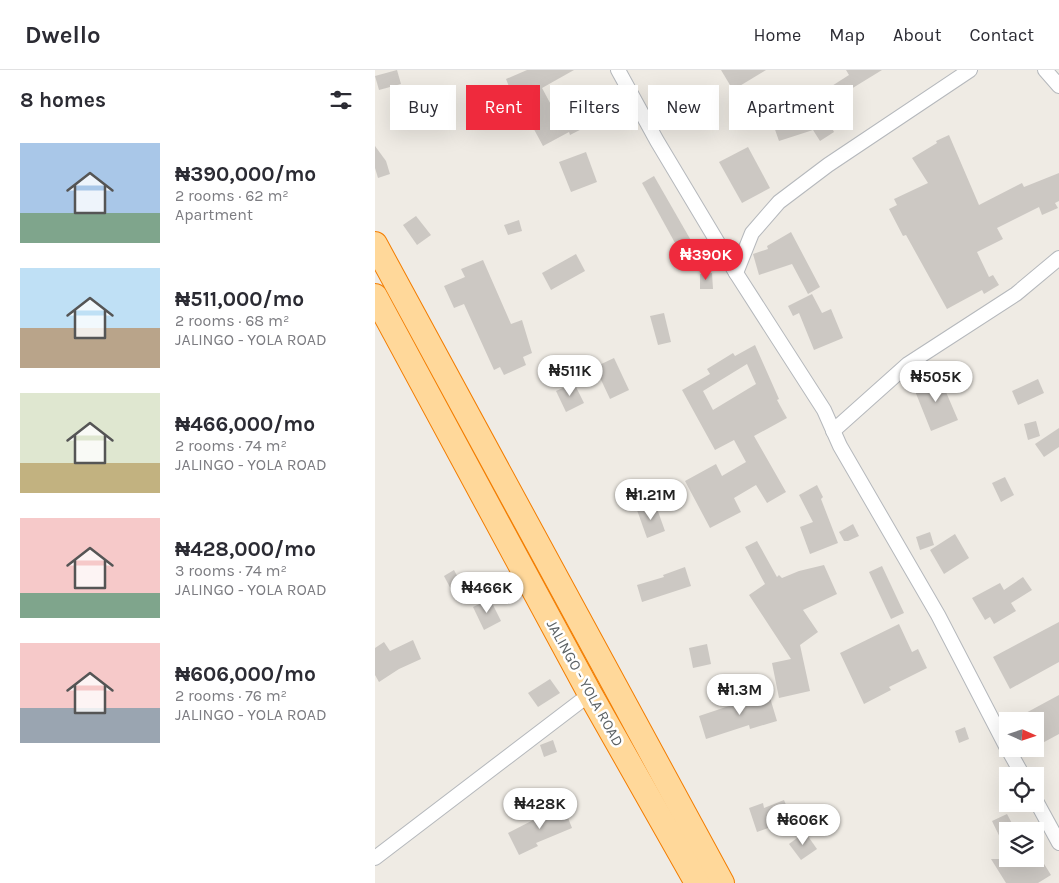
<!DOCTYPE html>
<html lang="en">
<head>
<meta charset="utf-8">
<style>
	:root { --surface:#fff; --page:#f2f2f3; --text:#2b2b33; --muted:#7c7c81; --line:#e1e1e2; --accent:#ef2a3d }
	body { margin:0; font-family:Karla,sans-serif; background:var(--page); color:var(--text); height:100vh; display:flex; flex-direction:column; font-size:19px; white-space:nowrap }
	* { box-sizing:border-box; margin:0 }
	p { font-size:16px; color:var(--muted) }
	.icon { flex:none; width:28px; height:28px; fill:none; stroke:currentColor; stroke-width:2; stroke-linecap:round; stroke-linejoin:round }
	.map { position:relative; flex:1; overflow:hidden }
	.side { display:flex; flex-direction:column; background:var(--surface); width:375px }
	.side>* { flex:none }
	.guide { position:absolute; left:15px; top:15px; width:475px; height:45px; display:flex; gap:10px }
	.needle { width:32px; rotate:93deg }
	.controls { position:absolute; left:624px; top:642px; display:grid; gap:10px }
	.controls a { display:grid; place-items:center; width:45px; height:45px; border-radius:0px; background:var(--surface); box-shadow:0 5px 20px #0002; font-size:25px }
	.price { position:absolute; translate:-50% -42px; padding:0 11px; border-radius:18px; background:#fff; color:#222; font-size:16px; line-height:32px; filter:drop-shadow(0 1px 2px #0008) }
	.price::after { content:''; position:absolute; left:50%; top:30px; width:15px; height:11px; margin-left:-8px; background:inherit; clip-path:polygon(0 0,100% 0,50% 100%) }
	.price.current { background:var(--accent); color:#fff }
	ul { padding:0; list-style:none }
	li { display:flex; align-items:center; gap:15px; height:125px; padding:0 20px }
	li span { display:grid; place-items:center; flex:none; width:140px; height:100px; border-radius:0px; color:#555 }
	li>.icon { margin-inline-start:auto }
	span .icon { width:60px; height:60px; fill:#fffc; stroke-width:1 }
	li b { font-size:21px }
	h2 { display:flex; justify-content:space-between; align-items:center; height:60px; padding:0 20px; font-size:21px }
	.pill { padding:0 18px; border-radius:0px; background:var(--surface); box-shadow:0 5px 20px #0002; font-size:18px; line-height:45px }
	.pill.current { background:var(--accent); color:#fff }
	header { display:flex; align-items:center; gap:30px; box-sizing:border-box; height:70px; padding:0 25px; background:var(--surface); border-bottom:1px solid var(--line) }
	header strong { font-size:24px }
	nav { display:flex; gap:28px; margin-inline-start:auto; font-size:18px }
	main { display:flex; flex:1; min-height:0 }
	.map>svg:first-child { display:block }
	.building { fill:#ccc8c3; fill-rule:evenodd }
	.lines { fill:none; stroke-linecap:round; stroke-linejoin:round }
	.minor-casing { stroke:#b5b8bc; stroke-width:16 }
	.trunk-casing { stroke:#f37d00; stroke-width:26 }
	.minor { stroke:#fff; stroke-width:14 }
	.trunk { stroke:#ffd89a; stroke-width:24 }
	.labels { text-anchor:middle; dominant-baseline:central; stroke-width:5; stroke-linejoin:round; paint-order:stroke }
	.street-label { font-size:15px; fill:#5c6265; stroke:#fff }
</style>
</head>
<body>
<header>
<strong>Dwello</strong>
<nav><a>Home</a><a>Map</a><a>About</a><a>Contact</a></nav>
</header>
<main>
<section class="side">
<h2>8 homes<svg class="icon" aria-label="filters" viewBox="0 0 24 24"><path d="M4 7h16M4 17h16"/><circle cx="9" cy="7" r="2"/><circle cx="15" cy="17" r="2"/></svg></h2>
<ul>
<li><span style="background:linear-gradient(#a9c7e8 70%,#7fa58c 0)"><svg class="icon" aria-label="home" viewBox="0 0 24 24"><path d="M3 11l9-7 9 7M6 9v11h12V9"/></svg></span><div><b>₦390,000/mo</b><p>2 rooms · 62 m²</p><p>Apartment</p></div></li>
<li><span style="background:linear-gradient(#bfe0f5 60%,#b9a48a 0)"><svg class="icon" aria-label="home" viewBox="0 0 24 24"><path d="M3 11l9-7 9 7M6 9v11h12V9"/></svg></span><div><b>₦511,000/mo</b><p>2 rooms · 68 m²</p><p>JALINGO - YOLA ROAD</p></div></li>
<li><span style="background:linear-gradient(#dfe7d0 70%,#c2b280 0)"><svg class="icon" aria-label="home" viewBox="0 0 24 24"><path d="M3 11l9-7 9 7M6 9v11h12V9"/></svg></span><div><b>₦466,000/mo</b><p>2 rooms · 74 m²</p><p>JALINGO - YOLA ROAD</p></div></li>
<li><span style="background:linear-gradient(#f6c9c9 75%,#7fa58c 0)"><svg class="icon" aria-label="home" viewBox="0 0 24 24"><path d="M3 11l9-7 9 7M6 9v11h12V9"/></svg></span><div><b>₦428,000/mo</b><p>3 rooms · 74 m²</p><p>JALINGO - YOLA ROAD</p></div></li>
<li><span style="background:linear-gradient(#f6c9c9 65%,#9aa5b1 0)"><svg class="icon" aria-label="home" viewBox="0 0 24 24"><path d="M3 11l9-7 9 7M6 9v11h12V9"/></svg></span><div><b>₦606,000/mo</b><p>2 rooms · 76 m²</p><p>JALINGO - YOLA ROAD</p></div></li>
</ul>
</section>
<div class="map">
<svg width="684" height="813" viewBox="0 0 684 813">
	<rect width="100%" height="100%" fill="#efebe4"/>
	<g class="building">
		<polygon points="22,0 26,14 4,20 0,6"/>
		<polygon points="152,0 199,0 167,18 181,44 224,20 236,44 195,65 194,62 168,76 155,52 139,29 131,9"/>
		<polygon points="346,0 391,0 358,20"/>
		<polygon points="471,0 507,0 463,27 474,45 456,56 459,62 445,71 438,60 404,71 397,51 426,41 424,37 474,5"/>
		<polygon points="574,65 604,135 647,113 649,117 684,103 684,131 680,133 683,138 667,145 664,137 622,158 628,169 602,182 614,207 618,205 624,215 609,224 607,220 572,239 531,165 528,166 514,139 522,135 519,129 553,113 537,88 562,73 561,71"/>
		<polygon points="0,76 11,91 15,104 3,108 0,98"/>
		<polygon points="373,77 395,118 367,133 344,92"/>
		<polygon points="211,82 222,112 196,122 184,92"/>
		<polygon points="279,106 318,174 305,182 267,113"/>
		<polygon points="41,146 56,165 42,175 28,155"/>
		<polygon points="144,150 147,161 133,165 129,155"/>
		<polygon points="416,162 445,217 433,224 417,194 384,205 378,184 393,179 392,176"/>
		<polygon points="201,184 210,201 176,220 167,203"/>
		<polygon points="108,190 136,254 147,250 157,283 148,287 151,295 129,305 125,297 119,300 89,234 79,238 69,216 90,207 86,199"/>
		<polygon points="337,203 338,219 325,219 325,204"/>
		<polygon points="437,224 447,243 456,239 468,268 439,280 424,243 418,246 413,236"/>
		<polygon points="289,243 296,272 283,275 275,246"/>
		<path d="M380,275L404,329L402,330L412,348L379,366L411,422L392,433L381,415L359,428L366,442L335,458L310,411L341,394L347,406L371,392L359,370L340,380L307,320L335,304L332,299L358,283L360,286ZM372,294L381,314L338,340L328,321Z"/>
		<polygon points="239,288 254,320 235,329 220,297"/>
		<polygon points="562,301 583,350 556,361 540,321 553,316 549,307"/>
		<polygon points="663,309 669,323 643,335 637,321"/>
		<polygon points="199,313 209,333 191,342 181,321"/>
		<polygon points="661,351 665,366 653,370 649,354"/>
		<polygon points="684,358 684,377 669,387 660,374"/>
		<polygon points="630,407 639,425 626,432 617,413"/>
		<polygon points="442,415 448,427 446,429 463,473 435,484 425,457 438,452 424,425"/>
		<polygon points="280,433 290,461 272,468 262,440"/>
		<polygon points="478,454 484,466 473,471 469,471 464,462"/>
		<polygon points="555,462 559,475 545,480 541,467"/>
		<polygon points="580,464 594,488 569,504 555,480"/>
		<polygon points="382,471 402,507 404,505 407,508 424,501 449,495 462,524 428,540 443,562 425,575 435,621 404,628 397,593 416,589 374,525 390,514 370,477"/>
		<polygon points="507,496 529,543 516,549 494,502"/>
		<polygon points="310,497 316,516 267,532 262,515 289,507 288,505"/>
		<polygon points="79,500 88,517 78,523 69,506"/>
		<polygon points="648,507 657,520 636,533 641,541 619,554 615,547 610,550 597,528 625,513 629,520"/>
		<polygon points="115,529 126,551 109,560 98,537"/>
		<polygon points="684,552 684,592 635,619 618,587"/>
		<polygon points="524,554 537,582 543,579 552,598 514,617 516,620 489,634 465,583"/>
		<polygon points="38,570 46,589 24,599 4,612 0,605 0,578 9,572 15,581"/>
		<polygon points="332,574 336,594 318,598 314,578"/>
		<polygon points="175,609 185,623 163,637 153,623"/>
		<polygon points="393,621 402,651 375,659 374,655 331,669 324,646 366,632 366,629"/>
		<polygon points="684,625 684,664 660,677 660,651 636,651"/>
		<polygon points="590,657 594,669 584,673 580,661"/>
		<polygon points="178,670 182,682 169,687 165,675"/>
		<polygon points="409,730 414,742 394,750 396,757 382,762 374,738 388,733 389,738"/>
		<polygon points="188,735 197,758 161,773 163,776 144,785 133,763 166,746 166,745"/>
		<polygon points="632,744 641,761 632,761 632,782 617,751"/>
		<polygon points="430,762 442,779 426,790 414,774"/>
		<polygon points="616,789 666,789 676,805 663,813 631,813"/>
	</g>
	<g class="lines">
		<g class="minor-casing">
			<g id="minor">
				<polyline points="243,0 282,71 361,203 449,340 465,376 563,545 632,678"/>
				<polyline points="670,0 684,16"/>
				<polyline points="361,203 377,163 404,132 453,95 595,0"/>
				<polyline points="458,361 533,294 641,224 684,188"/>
				<polyline points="633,679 648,706"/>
				<polyline points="660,729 684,773"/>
				<polyline points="0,788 215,624"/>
			</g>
		</g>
		<g class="trunk-casing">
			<g id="trunk">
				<polyline points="0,174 347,813"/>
				<polyline points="0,226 215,624 322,813"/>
			</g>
		</g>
		<use href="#minor" class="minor"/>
		<use href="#trunk" class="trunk"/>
	</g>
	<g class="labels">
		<g class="street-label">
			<text transform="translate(210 613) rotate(61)">JALINGO - YOLA ROAD</text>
		</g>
	</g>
</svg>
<div class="controls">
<a><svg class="needle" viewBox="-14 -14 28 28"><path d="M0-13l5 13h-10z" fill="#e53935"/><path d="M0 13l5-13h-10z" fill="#7c7c81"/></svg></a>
<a><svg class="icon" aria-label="locate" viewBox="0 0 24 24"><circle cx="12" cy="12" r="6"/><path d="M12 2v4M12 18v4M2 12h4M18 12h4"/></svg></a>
<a><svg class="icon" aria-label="layers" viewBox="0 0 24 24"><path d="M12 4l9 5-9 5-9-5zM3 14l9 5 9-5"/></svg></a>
</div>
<b class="price current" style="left:331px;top:211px">₦390K</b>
<b class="price" style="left:195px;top:327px">₦511K</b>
<b class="price" style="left:561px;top:333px">₦505K</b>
<b class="price" style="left:276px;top:451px">₦1.21M</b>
<b class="price" style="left:112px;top:544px">₦466K</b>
<b class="price" style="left:365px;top:646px">₦1.3M</b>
<b class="price" style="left:165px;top:760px">₦428K</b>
<b class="price" style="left:428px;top:776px">₦606K</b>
<div class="guide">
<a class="pill">Buy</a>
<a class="pill current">Rent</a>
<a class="pill">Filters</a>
<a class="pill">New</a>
<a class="pill">Apartment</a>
</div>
</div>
</main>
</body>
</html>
